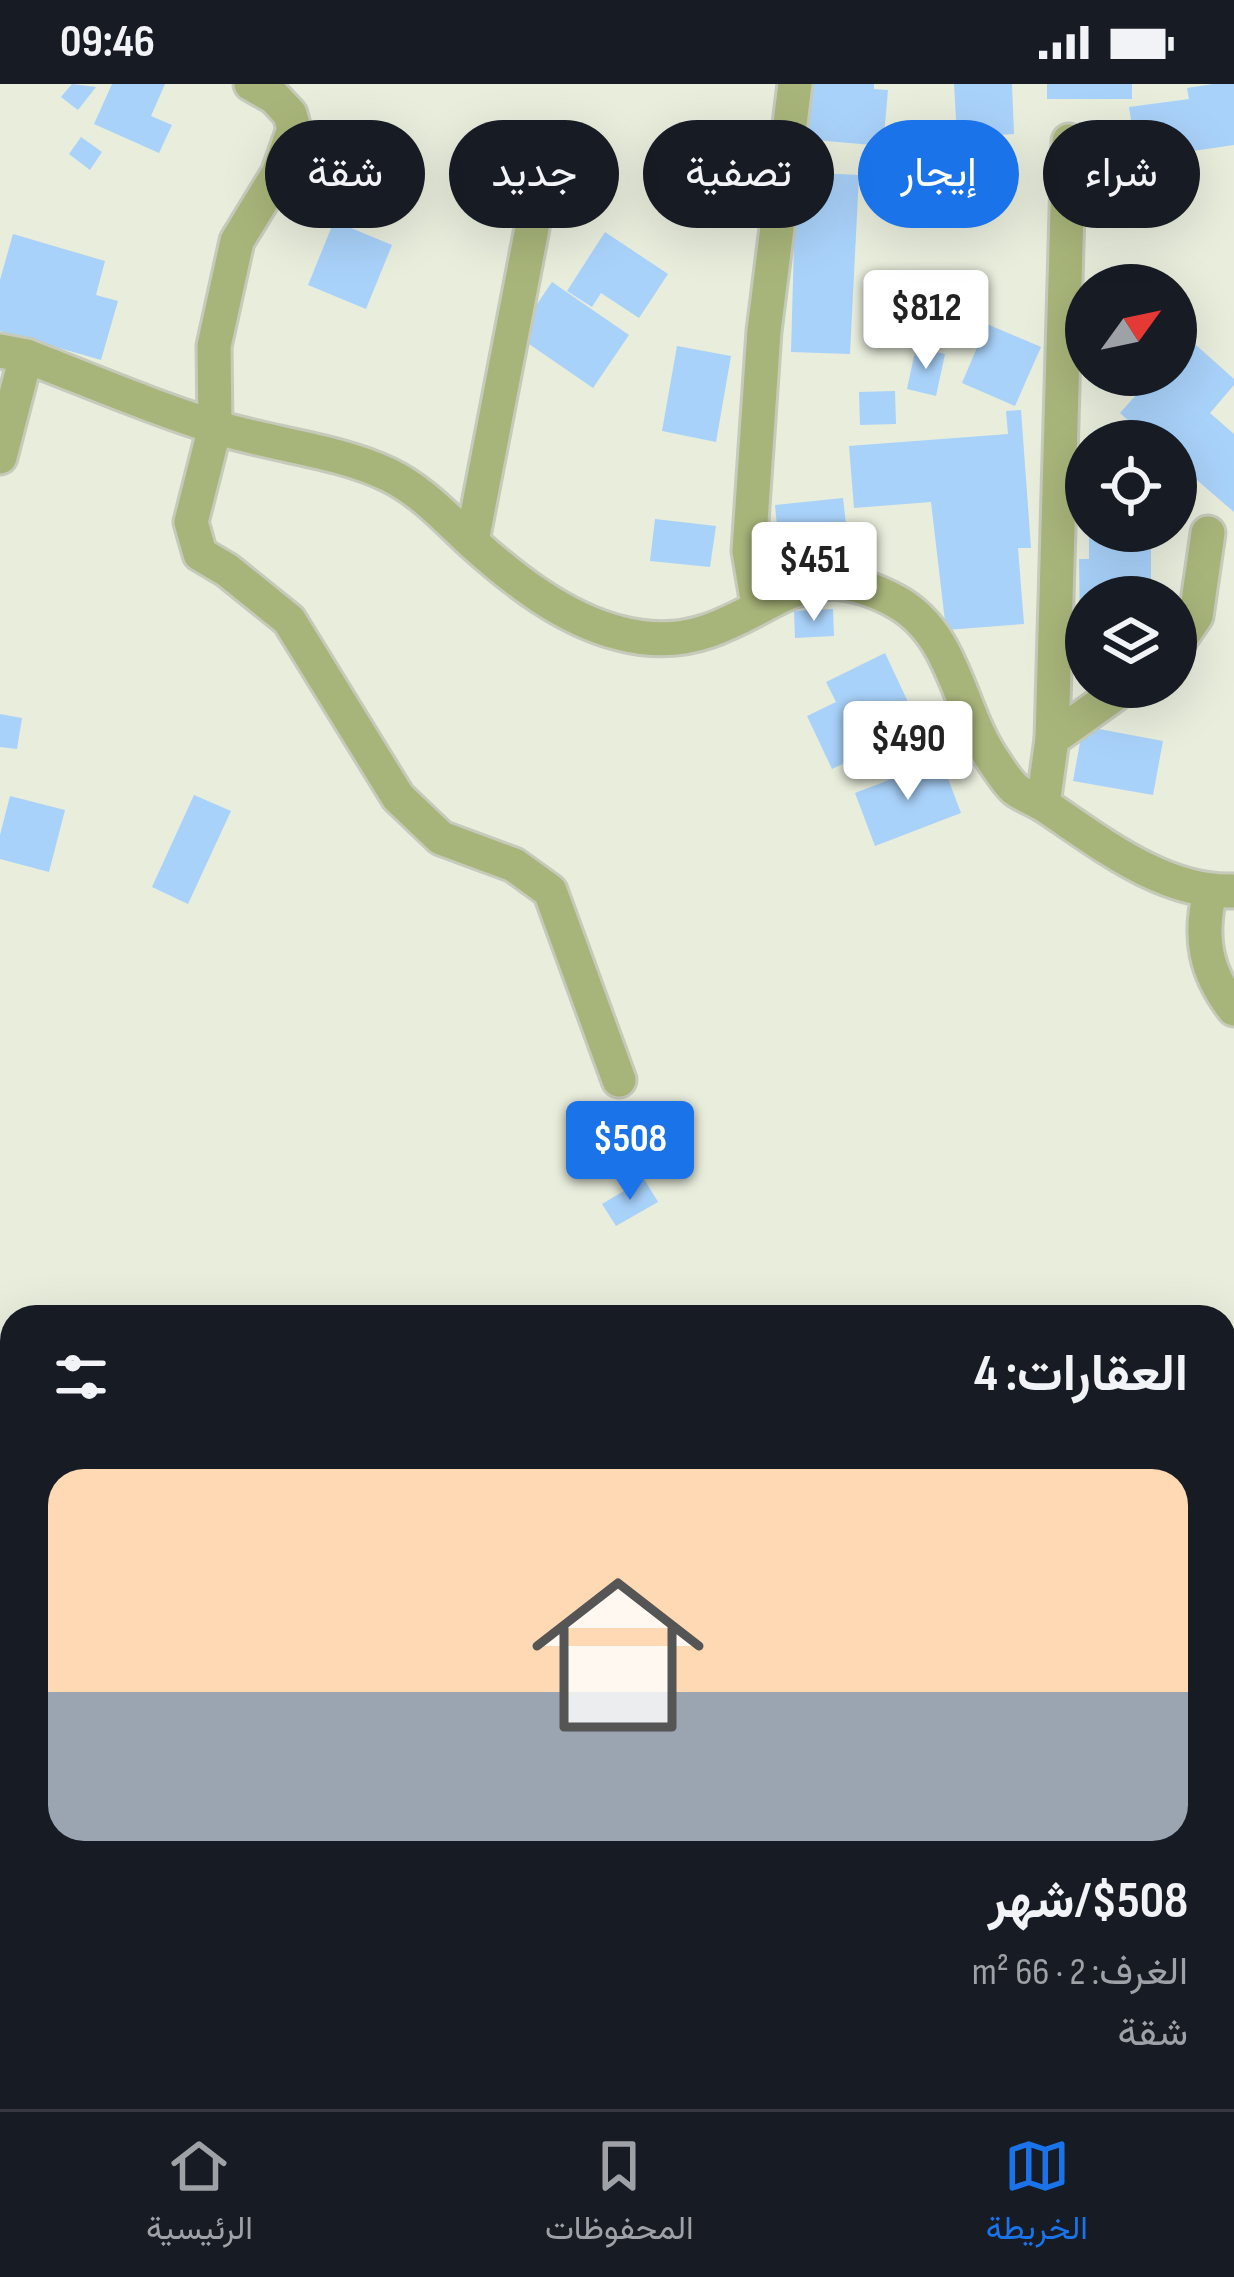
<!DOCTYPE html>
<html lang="ar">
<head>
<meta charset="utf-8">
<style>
	:root { --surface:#171b24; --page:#20242c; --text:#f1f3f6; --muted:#9ea1a6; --line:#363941; --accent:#1a73e8 }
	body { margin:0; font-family:"Sofia Sans Condensed",Vazirmatn,sans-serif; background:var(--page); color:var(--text); direction:rtl; height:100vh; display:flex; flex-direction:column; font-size:45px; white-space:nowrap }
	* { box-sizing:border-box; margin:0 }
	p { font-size:39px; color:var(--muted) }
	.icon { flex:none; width:66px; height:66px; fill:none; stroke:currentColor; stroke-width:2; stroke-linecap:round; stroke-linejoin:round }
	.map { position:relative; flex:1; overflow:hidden; direction:ltr }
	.drawer { position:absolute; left:0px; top:1221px; width:1236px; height:804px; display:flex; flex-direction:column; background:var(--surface); border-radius:36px 36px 0 0; box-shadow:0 12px 48px #0002; direction:rtl }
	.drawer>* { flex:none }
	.banner { position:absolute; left:36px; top:36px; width:1164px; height:108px; direction:rtl; display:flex; gap:24px }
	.needle { width:78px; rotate:57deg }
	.fabs { position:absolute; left:1065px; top:180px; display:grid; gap:24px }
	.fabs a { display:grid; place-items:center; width:132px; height:132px; border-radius:50%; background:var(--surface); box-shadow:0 12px 48px #0002; font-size:60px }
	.price { position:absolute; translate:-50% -102px; padding:0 27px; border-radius:12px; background:#fff; color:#222; font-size:39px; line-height:78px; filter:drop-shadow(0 3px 6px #0008) }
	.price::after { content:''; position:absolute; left:50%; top:72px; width:36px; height:27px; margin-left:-18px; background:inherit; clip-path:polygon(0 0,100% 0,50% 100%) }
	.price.on { background:var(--accent); color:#fff }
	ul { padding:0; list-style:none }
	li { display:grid; align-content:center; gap:24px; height:636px; padding:0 48px }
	li span { display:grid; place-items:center; height:372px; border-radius:36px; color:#555 }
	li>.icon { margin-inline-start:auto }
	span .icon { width:216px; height:216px; fill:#fffc; stroke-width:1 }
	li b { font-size:51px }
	h2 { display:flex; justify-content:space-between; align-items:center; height:144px; padding:0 48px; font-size:51px }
	.chip { padding:0 42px; border-radius:54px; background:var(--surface); box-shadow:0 12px 48px #0002; font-size:42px; line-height:108px }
	.chip.on { background:var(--accent); color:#fff }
	.status { display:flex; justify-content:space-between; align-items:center; height:84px; padding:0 60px; background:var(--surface); direction:ltr }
	.status svg { height:33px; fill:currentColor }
	.dock { display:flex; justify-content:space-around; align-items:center; height:168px; border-top:3px solid var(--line); background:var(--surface); font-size:33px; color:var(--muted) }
	.dock a { display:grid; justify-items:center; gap:6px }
	.dock .on { color:var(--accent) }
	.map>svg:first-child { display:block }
	.building { fill:#a9d2fa }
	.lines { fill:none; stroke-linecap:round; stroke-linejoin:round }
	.street-casing { stroke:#c6cabb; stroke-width:39 }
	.street { stroke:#a8b57a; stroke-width:33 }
</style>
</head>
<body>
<div class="status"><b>09:46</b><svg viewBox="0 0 49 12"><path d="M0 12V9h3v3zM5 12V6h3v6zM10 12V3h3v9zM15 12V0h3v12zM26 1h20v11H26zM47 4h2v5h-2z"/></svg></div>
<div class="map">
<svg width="1234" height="2025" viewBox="0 0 1234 2025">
	<rect width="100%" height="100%" fill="#e8eddc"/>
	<g class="building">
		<polygon points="72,0 96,3 78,26 61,13"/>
		<polygon points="112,0 165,0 151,32 172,41 159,69 94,40"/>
		<polygon points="809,0 874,0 874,5 888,6 883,62 804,55"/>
		<polygon points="954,0 1012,0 1014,50 957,53"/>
		<rect x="1047" y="0" width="85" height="15"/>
		<polygon points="1213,0 1234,0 1234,61 1137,75 1129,23 1189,15 1187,4"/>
		<polygon points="81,53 102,68 90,86 69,70"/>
		<polygon points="796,88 859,91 850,270 791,268"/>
		<polygon points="334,137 392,161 366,225 308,201"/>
		<polygon points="605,148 668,190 639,234 601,209 592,223 567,207"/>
		<polygon points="13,150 105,177 96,211 118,217 101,276 0,247 0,196"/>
		<polygon points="552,198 629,251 593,304 516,251"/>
		<polygon points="987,240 1041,263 1015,322 962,299"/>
		<polygon points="1187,253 1234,295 1234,301 1210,329 1234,350 1234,428 1176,378 1176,357 1152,357 1120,329 1154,291 1176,291 1176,265"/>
		<polygon points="677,262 731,272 716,358 662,347"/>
		<polygon points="916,263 945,270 936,312 907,305"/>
		<polygon points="895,307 896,340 860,341 859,308"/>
		<polygon points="1021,326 1031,464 1018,464 1024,540 946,546 931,418 854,424 849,362 1008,350 1006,327"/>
		<polygon points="843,414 849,466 780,473 775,421"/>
		<polygon points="655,435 716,442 710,483 650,477"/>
		<polygon points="1089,447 1151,447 1151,513 1086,513 1086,547 1080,547 1079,475 1089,475"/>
		<polygon points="833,525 834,552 795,554 794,527"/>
		<polygon points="885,569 908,618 884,629 896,654 832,685 807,632 836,618 826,598"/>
		<polygon points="0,630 22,634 17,665 0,663"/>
		<polygon points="1083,642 1163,657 1153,711 1073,697"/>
		<polygon points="941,676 961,729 875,762 855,709"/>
		<polygon points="194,711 231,727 188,820 152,803"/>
		<polygon points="10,712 65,726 49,788 0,775 0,751"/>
		<polygon points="644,1095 658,1118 616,1142 602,1120"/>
	</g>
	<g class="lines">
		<g class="street-casing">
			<g id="street">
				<polyline points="251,0 274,13 290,30 294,45 278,90 237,157 214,262 215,343 191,438 200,470 227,486 289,536 398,713 441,754 514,781 550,807 619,996"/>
				<path d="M0,267L26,272C91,297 156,325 222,345C275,361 340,367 389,391C422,407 446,434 473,459C514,496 564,535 619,549C649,557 679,557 708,547C780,522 810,471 895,517C955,549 958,625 993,676C999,685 1007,698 1015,705C1024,712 1037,716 1047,723C1102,760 1165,810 1234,807"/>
				<polyline points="0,373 26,272"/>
				<polyline points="472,457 537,118"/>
				<polyline points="758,521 749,467 764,247 795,0"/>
				<polyline points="1176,561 1196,532 1208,449"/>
				<polyline points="1052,655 1125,603"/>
				<polyline points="1043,720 1052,655 1069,57"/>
				<path d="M1210,808C1199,853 1205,888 1234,925"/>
			</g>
		</g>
		<use href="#street" class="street"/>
	</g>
</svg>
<div class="fabs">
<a><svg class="needle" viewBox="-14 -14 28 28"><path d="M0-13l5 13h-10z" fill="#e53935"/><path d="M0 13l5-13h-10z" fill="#9ea1a6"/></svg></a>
<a><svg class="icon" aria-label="locate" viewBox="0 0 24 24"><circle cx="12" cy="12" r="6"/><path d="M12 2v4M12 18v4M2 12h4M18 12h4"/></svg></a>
<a><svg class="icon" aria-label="layers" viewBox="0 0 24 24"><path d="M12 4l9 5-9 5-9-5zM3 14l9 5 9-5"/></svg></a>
</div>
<b class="price" style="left:926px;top:288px">$812</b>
<b class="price" style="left:814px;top:540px">$451</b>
<b class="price" style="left:908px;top:719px">$490</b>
<b class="price on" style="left:630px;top:1119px">$508</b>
<div class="banner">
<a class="chip">شراء</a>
<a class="chip on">إيجار</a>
<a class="chip">تصفية</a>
<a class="chip">جديد</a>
<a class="chip">شقة</a>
</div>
<section class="drawer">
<h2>العقارات: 4<svg class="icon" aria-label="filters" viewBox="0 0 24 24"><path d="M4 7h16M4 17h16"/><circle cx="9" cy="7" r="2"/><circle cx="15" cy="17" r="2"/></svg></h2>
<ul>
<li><span style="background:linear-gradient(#ffd9b3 60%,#9aa5b1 0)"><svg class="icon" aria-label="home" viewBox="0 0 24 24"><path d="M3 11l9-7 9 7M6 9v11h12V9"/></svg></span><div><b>$508/شهر</b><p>الغرف: 2 · 66 m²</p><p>شقة</p></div></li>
</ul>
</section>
</div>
<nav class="dock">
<a class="on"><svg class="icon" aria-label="map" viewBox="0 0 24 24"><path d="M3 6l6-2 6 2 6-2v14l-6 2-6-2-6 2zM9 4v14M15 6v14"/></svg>الخريطة</a>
<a><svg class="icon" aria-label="saved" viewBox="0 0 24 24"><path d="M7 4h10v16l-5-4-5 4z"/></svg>المحفوظات</a>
<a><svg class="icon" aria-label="home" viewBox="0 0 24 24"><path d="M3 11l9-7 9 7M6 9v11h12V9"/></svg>الرئيسية</a>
</nav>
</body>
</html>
